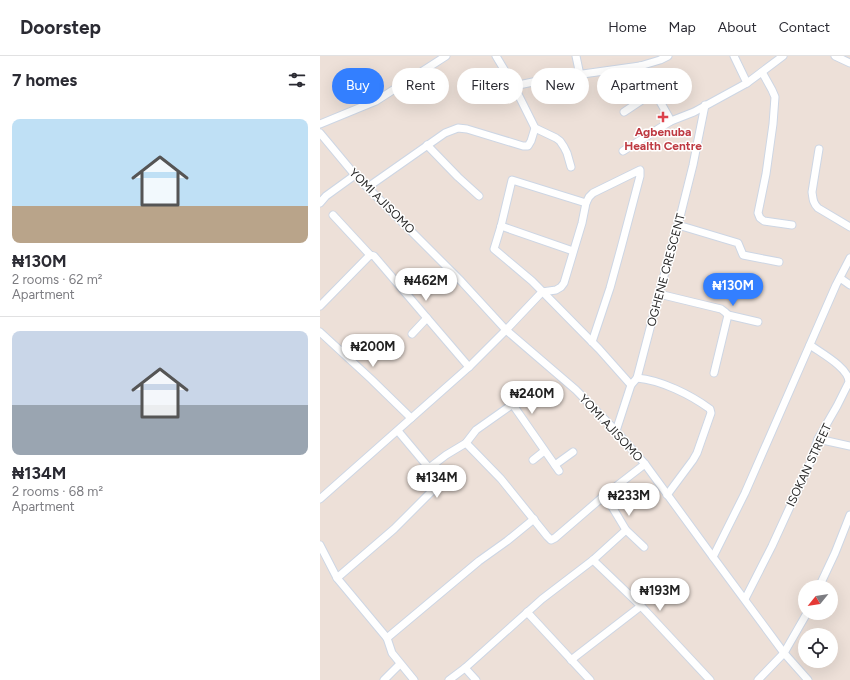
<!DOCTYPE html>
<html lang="en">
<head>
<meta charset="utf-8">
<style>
	:root { --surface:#fff; --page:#f2f2f3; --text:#2b2b33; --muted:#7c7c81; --line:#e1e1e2; --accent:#337fff }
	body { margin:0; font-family:Figtree,sans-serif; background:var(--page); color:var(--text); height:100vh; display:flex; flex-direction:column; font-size:15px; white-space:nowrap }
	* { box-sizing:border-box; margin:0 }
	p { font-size:13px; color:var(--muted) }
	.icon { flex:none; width:22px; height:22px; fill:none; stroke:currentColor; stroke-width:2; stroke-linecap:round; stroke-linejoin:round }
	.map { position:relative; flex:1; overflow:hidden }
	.details { display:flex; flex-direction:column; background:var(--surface); width:320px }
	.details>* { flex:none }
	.top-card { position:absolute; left:12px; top:12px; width:380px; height:36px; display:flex; gap:8px }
	.needle { width:26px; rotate:240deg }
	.fabs { position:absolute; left:478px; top:524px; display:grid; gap:8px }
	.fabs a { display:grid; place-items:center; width:40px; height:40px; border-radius:50%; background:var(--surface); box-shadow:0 4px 16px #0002; font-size:20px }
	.price { position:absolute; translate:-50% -34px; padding:0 9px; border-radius:14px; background:#fff; color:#222; font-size:13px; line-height:26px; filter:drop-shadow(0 1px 2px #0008) }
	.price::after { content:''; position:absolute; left:50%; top:24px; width:12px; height:9px; margin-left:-6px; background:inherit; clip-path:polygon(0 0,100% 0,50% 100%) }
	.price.active { background:var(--accent); color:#fff }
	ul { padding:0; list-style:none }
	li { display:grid; align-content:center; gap:8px; height:212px; padding:0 12px }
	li+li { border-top:1px solid var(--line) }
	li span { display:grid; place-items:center; height:124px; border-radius:8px; color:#555 }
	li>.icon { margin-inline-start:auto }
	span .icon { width:72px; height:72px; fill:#fffc; stroke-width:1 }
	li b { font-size:17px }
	h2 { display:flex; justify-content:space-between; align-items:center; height:48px; padding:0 12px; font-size:17px }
	.chip { padding:0 14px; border-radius:18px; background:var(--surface); box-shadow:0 4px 16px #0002; font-size:14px; line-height:36px }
	.chip.active { background:var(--accent); color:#fff }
	header { display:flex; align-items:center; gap:24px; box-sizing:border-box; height:56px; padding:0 20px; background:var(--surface); border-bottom:1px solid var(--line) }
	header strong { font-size:19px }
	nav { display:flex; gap:22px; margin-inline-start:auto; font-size:14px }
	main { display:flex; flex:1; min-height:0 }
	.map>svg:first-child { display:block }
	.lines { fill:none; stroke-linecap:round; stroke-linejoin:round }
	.minor-casing { stroke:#cdd6e4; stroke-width:9 }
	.minor { stroke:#fff; stroke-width:7 }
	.health-dot { fill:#e0444e; stroke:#fff; stroke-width:1.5 }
	.labels { text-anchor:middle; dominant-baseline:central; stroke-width:3; stroke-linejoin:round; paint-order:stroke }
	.health-label { font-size:12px; font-weight:bold; fill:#be3a42; stroke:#fff }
	.street-label { font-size:12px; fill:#292929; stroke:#fff }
</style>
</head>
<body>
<header>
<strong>Doorstep</strong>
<nav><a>Home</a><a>Map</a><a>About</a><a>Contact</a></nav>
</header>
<main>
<section class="details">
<h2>7 homes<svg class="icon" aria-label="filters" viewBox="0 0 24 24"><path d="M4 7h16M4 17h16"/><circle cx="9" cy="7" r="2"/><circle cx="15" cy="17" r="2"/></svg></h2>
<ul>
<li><span style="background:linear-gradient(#bfe0f5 70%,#b9a48a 0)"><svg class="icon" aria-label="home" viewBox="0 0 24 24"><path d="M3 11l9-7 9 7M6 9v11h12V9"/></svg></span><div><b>₦130M</b><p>2 rooms · 62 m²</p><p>Apartment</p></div></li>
<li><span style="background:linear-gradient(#c9d6e8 60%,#9aa5b1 0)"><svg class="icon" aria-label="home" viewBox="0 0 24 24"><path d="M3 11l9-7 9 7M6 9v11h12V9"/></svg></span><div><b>₦134M</b><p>2 rooms · 68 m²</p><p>Apartment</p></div></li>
</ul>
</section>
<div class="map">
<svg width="530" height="624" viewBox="0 0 530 624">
	<rect width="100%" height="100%" fill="#ede0d8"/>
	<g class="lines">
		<g class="minor-casing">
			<g id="minor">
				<polyline points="176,0 194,30 215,72 236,82 240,85 244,91 247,97 251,111"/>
				<polyline points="256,0 260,19"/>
				<polyline points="414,0 427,27"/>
				<polyline points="515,0 530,7"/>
				<polyline points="320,10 351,65"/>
				<polyline points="442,16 452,34 455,41 453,68 446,118 438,157 440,162 444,165 472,169"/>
				<polyline points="194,30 227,23 320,10 340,4 348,0"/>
				<polyline points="304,56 334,36"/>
				<polyline points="0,68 56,45 126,0"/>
				<polyline points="0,77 35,119 141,225 186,274 256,334 296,375 325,408 393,501 464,597 488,624"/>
				<polyline points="107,89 138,121 159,140"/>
				<path d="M499,93L492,136C493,143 493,147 498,152L530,171"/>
				<polyline points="303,95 351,65 374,56 427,27 463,0"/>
				<polyline points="48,131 125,77 138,72 147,73 203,90 208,90 211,85 215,72"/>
				<polyline points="0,147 6,140 35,119"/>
				<polyline points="266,147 192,124 181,170 174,193 212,225 279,293 311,329"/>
				<polyline points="13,159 50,199 54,200 107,262 149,311"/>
				<polyline points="358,169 418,187 423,199 459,206"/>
				<polyline points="181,170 253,195"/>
				<polyline points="520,222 530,229"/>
				<polyline points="339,238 401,253 405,256 408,259 394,317"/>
				<polyline points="0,250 50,199"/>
				<polyline points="408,259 438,266"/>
				<polyline points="0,276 51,323 91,362"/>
				<polyline points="92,278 107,262"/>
				<path d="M317,322C341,324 371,339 390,353L391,357L377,397L373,404L347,439"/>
				<polyline points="78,375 109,412"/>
				<polyline points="296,375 311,329 317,322 339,238 358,169 373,109 385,49"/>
				<polyline points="498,383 530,390"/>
				<polyline points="146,387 181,423 227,480 231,484 235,482 285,439 325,408"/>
				<polyline points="213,404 223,396 224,395"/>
				<polyline points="235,409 253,396"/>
				<polyline points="285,439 306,474 324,491"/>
				<polyline points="0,443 149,311 186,274 222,236 236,234 241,231 244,227 262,167 266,147 269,141 273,137 320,114 320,120 301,192 290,232 272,286"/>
				<polyline points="0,489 17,522 67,582 72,597 94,624"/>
				<polyline points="393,501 425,437 516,229 530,202"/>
				<polyline points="273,504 321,550 390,624"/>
				<polyline points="17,522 74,473 115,432 117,429 109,412 126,399 146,387 156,374 190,350 193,349 239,415"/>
				<polyline points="499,531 515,497 530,459"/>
				<path d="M425,543L452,490L490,407L498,383L517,350L529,326C529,312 501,297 490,289"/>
				<polyline points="207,556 270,624"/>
				<polyline points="67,582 159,505 187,485 214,463"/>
				<polyline points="251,604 321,550"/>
				<polyline points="145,612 156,624"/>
				<polyline points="64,624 80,608"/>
				<polyline points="129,624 145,612 222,543 273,504 306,474"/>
				<polyline points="438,624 464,597 487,557"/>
			</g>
		</g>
		<use href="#minor" class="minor"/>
	</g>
	<path class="health-dot" d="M341 55h4v4h4v4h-4v4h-4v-4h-4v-4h4z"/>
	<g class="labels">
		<g class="health-label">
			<text x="343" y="76">Agbenuba<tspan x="343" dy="14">Health Centre</tspan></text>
		</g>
		<g class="street-label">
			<text transform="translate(62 145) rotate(45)">YOMI AJISOMO</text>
			<text transform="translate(346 214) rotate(-75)">OGHENE CRESCENT</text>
			<text transform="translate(291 372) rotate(47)">YOMI AJISOMO</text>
			<text transform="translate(489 409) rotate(-65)">ISOKAN STREET</text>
		</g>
	</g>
</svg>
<div class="fabs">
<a><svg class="needle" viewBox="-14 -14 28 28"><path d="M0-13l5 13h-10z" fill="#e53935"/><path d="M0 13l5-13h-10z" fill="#7c7c81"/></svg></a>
<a><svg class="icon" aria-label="locate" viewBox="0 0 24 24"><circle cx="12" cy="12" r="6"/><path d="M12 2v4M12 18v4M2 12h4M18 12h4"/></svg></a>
</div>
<b class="price" style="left:106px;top:246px">₦462M</b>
<b class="price active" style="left:413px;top:251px">₦130M</b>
<b class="price" style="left:53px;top:312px">₦200M</b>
<b class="price" style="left:212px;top:359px">₦240M</b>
<b class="price" style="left:117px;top:443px">₦134M</b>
<b class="price" style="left:309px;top:461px">₦233M</b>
<b class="price" style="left:340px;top:556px">₦193M</b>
<div class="top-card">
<a class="chip active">Buy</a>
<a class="chip">Rent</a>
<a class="chip">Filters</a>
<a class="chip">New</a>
<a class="chip">Apartment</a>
</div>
</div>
</main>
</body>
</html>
